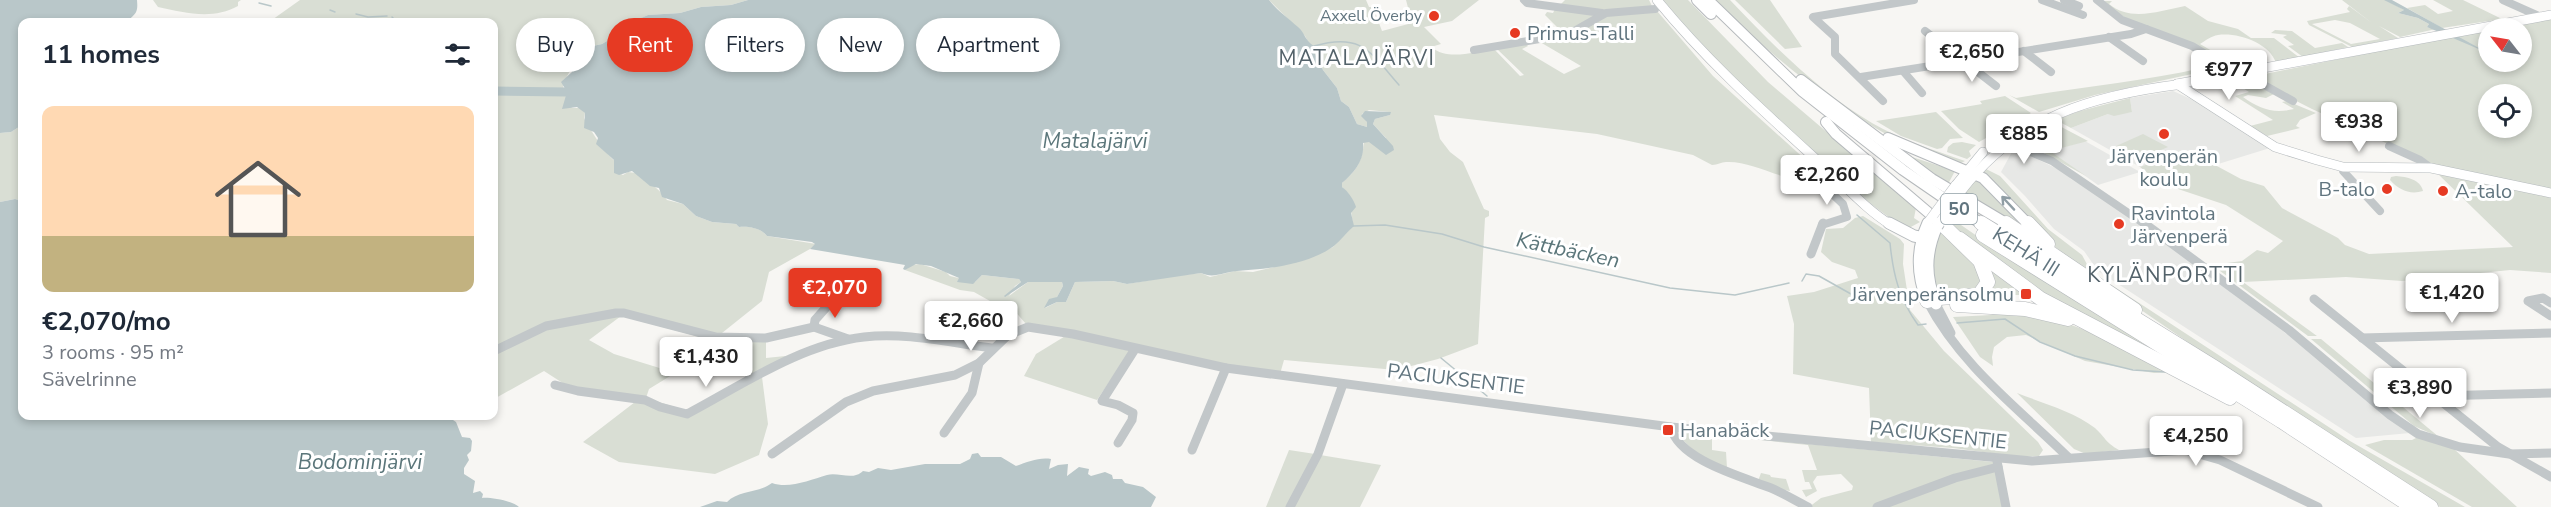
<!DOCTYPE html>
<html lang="en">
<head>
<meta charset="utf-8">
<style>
	:root { --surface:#fff; --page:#f6f6f7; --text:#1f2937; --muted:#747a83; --line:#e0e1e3; --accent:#e63a23 }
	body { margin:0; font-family:"Nunito Sans",sans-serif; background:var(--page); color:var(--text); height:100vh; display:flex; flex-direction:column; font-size:22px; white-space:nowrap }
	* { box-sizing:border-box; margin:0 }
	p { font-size:20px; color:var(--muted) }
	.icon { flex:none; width:33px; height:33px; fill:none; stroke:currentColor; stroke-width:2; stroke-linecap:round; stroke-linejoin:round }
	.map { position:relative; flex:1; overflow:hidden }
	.sheet { position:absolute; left:18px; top:18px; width:480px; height:402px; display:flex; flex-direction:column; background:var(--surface); border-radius:12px; box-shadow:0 3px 9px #0003 }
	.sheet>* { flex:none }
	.hud { position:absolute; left:516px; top:18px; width:570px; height:54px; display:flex; gap:12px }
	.needle { width:39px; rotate:301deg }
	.controls { position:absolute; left:2478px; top:18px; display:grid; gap:12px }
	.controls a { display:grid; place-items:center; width:54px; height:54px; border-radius:50%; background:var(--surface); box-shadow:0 3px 9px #0003; font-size:30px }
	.price { position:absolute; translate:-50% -51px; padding:0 14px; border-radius:6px; background:#fff; color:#222; font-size:20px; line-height:39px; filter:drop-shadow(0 2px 3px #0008) }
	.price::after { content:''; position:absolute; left:50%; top:36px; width:18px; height:14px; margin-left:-9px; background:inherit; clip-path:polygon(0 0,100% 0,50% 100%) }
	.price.on { background:var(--accent); color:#fff }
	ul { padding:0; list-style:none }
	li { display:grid; align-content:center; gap:12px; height:318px; padding:0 24px }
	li+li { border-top:2px solid var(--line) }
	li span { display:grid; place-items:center; height:186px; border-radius:12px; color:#555 }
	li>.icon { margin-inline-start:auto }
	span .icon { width:108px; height:108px; fill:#fffc; stroke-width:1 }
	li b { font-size:26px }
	h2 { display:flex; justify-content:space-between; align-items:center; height:72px; padding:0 24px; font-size:26px }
	.pill { padding:0 21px; border-radius:27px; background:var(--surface); box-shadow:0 3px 9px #0003; font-size:21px; line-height:54px }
	.pill.on { background:var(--accent); color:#fff }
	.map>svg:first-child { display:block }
	.built { fill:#e7e8e6 }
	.green { fill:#d9ded4; fill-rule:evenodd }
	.water { fill:#b9c7c9 }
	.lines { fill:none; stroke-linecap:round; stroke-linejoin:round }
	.stream { stroke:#b9c7c9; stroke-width:1.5 }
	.river { stroke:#b9c7c9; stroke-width:9 }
	.major-far1-casing { stroke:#b5babd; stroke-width:10 }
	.major-casing { stroke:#b5babd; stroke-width:13 }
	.highway-far1-casing { stroke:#b5b9bc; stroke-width:12 }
	.highway-casing { stroke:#b5b9bc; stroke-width:15 }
	.minor-far1 { stroke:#c2c7c9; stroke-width:8 }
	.minor { stroke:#c2c7c9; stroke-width:9 }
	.major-far1 { stroke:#fff; stroke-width:9 }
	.major { stroke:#fff; stroke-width:11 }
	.highway-far1 { stroke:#fff; stroke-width:10 }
	.highway { stroke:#fff; stroke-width:14 }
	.major-bridge-far1-casing { stroke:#b5babd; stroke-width:10; stroke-linecap:butt }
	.major-bridge-casing { stroke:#b5babd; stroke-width:13; stroke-linecap:butt }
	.major-bridge-far1 { stroke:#fff; stroke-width:9 }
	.major-bridge { stroke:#fff; stroke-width:11 }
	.oneway { stroke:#909ea5 }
	.poi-dot { fill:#e63a23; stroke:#fff; stroke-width:2 }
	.labels { text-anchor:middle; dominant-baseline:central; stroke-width:6; stroke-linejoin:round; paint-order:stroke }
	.far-poi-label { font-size:16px; fill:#61757f; stroke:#fff; text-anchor:end }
	.shield { fill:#fff; stroke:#909ea5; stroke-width:1.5 }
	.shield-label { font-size:18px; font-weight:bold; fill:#61757f }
	.poi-label { font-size:20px; fill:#61757f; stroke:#fff; text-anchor:start }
	.street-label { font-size:20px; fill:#61757f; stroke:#fff }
	.neighbourhood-label { font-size:21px; letter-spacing:1.5px; fill:#53626a; stroke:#fff }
	.water-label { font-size:21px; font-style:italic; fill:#5b767a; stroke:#fff }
</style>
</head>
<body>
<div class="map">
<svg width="2551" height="507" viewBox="0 0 2551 507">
	<rect width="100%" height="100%" fill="#f7f6f3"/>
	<g class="built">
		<polygon points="2173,91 2200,103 2270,148 2215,165 2189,162 2171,155 2140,167 2071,128 2108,114 2132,112 2130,98"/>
		<polygon points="2085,141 2140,172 2098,185 2050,151"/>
		<polygon points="2014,148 2064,172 2071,179 2123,211 2279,328 2410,433 2356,438 2098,271 2084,251 2054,229 2025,196 2001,172"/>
	</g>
	<g class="green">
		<path d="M153,0H241L238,2V6C213,20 185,13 158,7Z"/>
		<path d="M300,0H748L731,5L701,7L680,13L648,15L612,32V38L602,44L579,49C575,67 567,72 563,87L567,92L566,100L572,108H581L585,113L584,118C587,125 607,156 614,160L615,171L623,175L628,172L636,173C649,183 657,186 667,200L683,204L696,216L712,222L736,224L739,227C749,226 761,228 767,236L816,244L810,249L769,272L762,301L717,337L766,338V358L805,354L762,377L768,424L759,455L715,474L619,462L583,442L635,402L572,389L544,371L494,399V22H269ZM621,316L700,337L666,370L614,354L589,340ZM723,356L749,380L688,411L646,398L649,389L698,359Z"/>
		<path d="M1269,0H1366L1369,7H1373L1382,31L1412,23L1406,0H1479L1452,21L1424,27L1441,44L1431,47C1448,61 1473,52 1494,49L1520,76L1524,75L1497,49L1526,44L1528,46L1522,49L1564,74L1581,66L1540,42L1601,16L1657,11L1713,76L1829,181C1798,191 1757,160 1726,162C1721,162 1718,165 1712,165L1693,155L1597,134L1434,115L1440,139L1450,152L1463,162L1484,209L1489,211V216L1485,218L1478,344L1438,359L1396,370L1284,360L1280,374L1254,371L1026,324L1013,309L997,305L974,292L960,290L905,270L912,265L920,264L946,272L950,276L975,282L982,275L1019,279L1021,282L1015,286L1009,296L1028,282H1062L1063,286L1057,297L1045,308L1057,302H1066L1075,282L1113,281L1127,284L1174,276L1201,273L1210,277L1235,271L1253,272L1307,259L1333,247L1353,226L1349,194L1342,187V183C1357,170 1362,162 1364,142L1386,138L1373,124L1375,119L1390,115L1389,112L1369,110L1362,114L1367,122V127L1357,124L1349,107L1341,101L1337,88L1323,70L1305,36Z"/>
		<polygon points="1565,0 1649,0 1653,8 1612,11 1558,7"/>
		<polygon points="1662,0 1688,0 1768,82 1916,208 1914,218 1920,222 1909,228 1894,221 1871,204 1726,75"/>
		<path d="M1714,0H1730C1773,45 1818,91 1872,123C1901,140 1934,150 1965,161L1957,165C1937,157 1916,150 1897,140C1828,104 1770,54 1714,0Z"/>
		<polygon points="1735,0 1770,0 1802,47 1785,49"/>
		<path d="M2342,0H2392L2390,2L2404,10L2398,13L2418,18L2429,24L2427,27L2436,29L2400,37L2379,26L2398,38L2352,47L2309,25L2307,21L2350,12L2347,9L2349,6L2372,23ZM2335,20L2350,23L2380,39L2351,44L2312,24Z"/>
		<polygon points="2433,0 2463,0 2502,19 2442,28 2407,8 2425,5 2438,14 2453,11"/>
		<path d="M2105,1H2112L2109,4C2131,22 2159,11 2185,6L2208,21L2238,29L2251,38H2274L2300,58L2276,63C2270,43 2237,32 2218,35C2211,36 2205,41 2200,44L2212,51H2204L2133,23L2103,2Z"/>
		<polygon points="1555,9 1600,14 1563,33 1545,15 1547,12 1553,13"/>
		<path d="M2551,18V191L2436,166L2312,109L2273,89L2255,76L2488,29V62H2522V28H2489ZM2488,94H2522V128H2488Z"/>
		<polygon points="2275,30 2292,31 2315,48 2342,43 2348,47 2303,57 2288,46 2294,45 2283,37 2287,35 2271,33"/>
		<path d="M2202,68L2206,71L2095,95L2039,112L2009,95L2016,98C2078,87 2141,82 2202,68Z"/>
		<path d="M2244,80L2274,94L2266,98L2248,95L2243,97C2260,109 2273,114 2294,109L2282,102L2287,101L2316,113L2300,120L2296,126L2300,128L2267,136L2250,126L2273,120L2235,96L2249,92L2232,81Z"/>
		<polygon points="2005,96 2031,113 1979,142 1959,129 1941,111 1982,104 1980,101"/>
		<polygon points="2130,98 2132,112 2114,116 2108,114 2071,128 2056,120 2080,111"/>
		<polygon points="1936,112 1963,138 1950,139 1942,148 1937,149 1901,136 1876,121"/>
		<polygon points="2052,122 2088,141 2050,151 2086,176 2024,142"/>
		<polygon points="22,125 22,201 15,199 0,202 0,133 11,132"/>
		<polygon points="2143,134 2168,147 2138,160 2114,147"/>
		<polygon points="1962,142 1976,145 1969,151 1971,156 1967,159 1947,152 1948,147 1953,143"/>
		<polygon points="2171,155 2189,162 2215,165 2241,179 2264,186 2282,208 2338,238 2345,245 2369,254 2513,247 2438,174 2551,195 2551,273 2510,270 2402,281 2346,277 2243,282 2317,336 2308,336 2212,265 2242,261 2257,250 2268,253 2283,241 2226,205 2142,177 2149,174 2140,167"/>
		<polygon points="1909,156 1955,171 1947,186"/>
		<polygon points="1982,167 2000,176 2048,229 2082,255 2089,268 2101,278 2350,441 2465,507 2440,507 2192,345 2096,279 2055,247 1980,173"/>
		<path d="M2396,176C2407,177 2420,179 2423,191C2410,195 2399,190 2390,180L2391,177Z"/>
		<polygon points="1977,178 2030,231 1962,195"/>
		<polygon points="1863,216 1900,239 1904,244 1903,264 1910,310 1944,351 2038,442 2043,450 2039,456 2020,457 1953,448 1871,442 1869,388 1793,374 1794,324 1787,296 1814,292 1858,278 1855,270 1832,262 1821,252 1826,229 1843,228 1855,218"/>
		<polygon points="1948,216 2003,254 2212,382 2033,290 1945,221"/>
		<polygon points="1939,233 1958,241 1983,276 1977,290 1940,292 1935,286 1933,252"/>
		<polygon points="1989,269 2023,295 2006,295 1996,302 1978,299"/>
		<path d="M1995,313C2009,314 2024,314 2038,316C2084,324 2127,351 2168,372L2154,373L2085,361L2026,335L2007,337L1994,347L1992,357L1993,366L1980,357L1953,317L1991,315Z"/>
		<polygon points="1067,335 1130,351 1097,400 1024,376 1036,354"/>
		<polygon points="2311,339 2321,339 2439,437 2414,426"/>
		<path d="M2017,393C2042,403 2073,411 2095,428C2105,437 2105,442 2119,450L2086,454L2074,449Z"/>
		<polygon points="1674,431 1993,462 2003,507 1809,507 1821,498 1852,490 1853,486 1841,474 1817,476 1813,482 1817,491 1806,497 1802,490 1812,489 1809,482 1805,482 1802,470 1817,470 1808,445 1712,435 1712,450 1726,452 1727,468 1758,481 1761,473 1770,475 1771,477 1786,479 1790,491 1772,488 1705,462"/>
		<polygon points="2418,437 2454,449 2517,507 2472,507 2365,445 2384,440 2412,440"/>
		<polygon points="1289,450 1315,454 1287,507 1266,507"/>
		<polygon points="1320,455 1381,465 1360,507 1292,507"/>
	</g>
	<g class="water">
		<path d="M0,0H137C138,12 137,13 126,22H22V125L11,132L0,133Z"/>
		<path d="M748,0H1269C1278,11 1288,18 1298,27C1305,33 1305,41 1314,46V52L1323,70L1337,88L1341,101L1349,107L1357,124L1367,127V122L1361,116L1365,111L1391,112L1390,115L1375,119L1373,124L1393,146L1394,150L1386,155L1369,142L1363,143C1365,160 1354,173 1342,183V187C1348,191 1354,200 1356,207L1351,213L1354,226C1347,232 1341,240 1334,246C1308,265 1268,269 1237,271C1223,272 1214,279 1201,273L1127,284L1113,281L1075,282L1066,302H1057L1044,308L1049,299L1057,297L1063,286L1062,282H1028L1005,297L1004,296L1021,282L1019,279L982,275L973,284L957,282L959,278L931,266L916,264L905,270L903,269L905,265L810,249L815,244L812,242L767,236C761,228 748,226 739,227L736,224L712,222L696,216L683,204L662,197L659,188L650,186L632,171L619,175L614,173V160L596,144L598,138L594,132L584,128L585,113L577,107L562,109L567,92L561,82L572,72L571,66L577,61L574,58L579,49L602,44L612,38V32L616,29L648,15L680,13L701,7L731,5Z"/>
		<polygon points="2384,0 2392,0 2488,53 2427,27 2429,24 2418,18 2398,13 2404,10"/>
		<path d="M15,199L22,201V416H447L456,422L462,437L470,438L472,441L471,451L467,455L469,460L464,468V474L475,481L473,493L480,491L483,494L482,498C490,497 513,501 519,507H0V202Z"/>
		<path d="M978,453L981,457H1001L1016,466C1028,462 1039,457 1051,459L1049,469L1058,465L1068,464L1067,476L1079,467L1089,469L1088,474L1091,476L1105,472L1112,475L1113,479H1122L1125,483L1143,487L1156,497L1151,507H700L717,501L727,502C738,490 759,493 772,483C789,489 810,480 827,475C839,472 853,481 863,471L869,472L878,468L891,470L925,464H960L970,459L972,454Z"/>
	</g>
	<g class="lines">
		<g class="stream">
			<polyline points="259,3 271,6"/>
			<polyline points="330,10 335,12"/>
			<polyline points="356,14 368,17 387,16"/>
			<polyline points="392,17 397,22"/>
			<path d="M1314,46C1362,32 1370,52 1399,85"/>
			<path d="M1857,215L1890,243C1893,274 1899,299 1918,325L1926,324"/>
			<polyline points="1353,226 1385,225 1442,234 1484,247 1670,288 1735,295 1789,283"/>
			<polyline points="1802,281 1806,274 1819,276 1851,294 1878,292 1898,296"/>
			<polyline points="1957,323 2005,319 2040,342 2075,356 2133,370 2165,372"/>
			<polyline points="1441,358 1487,396"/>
		</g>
		<polyline class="river" points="494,91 567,92"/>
		<g class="major-far1-casing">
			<g id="major-far1">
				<path d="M1657,0C1706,60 1762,110 1819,162C1843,183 1864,208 1891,225"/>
				<polyline points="2177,84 2275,147 2317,160 2343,167 2431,168 2551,193"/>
				<polyline points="2177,84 2551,15"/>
				<polyline points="1955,186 1983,152"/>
				<path d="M1962,190C2019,116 2093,95 2183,84"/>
				<polyline points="1927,225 1929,221"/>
			</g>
		</g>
		<g class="major-casing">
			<g id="major">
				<polyline points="1889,223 1914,236 1930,239"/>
				<path d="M1927,301C1917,274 1916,250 1928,223"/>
				<path d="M1936,304C1925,277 1925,253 1937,226"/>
			</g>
		</g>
		<g class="highway-far1-casing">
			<g id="highway-far1">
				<polyline points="1697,0 1711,14"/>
				<polyline points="1708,0 1802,91 1903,170 1983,225"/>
				<polyline points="1801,80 1932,179 2009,225"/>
				<polyline points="1826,122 1836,134 1943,225"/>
				<polyline points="1888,138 1983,178 2029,225"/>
			</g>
		</g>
		<g class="highway-casing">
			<g id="highway">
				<polyline points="1981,223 2214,367 2431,507"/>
				<polyline points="2006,223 2135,310"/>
				<polyline points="2028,223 2048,244"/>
				<polyline points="1983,235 2281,421 2412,507"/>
				<polyline points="1960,239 2041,299 2230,398"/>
				<polyline points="1927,301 1939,298 1979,295 1988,282 1980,261 1941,223"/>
				<polyline points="1957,305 2025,309 2068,319"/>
			</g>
		</g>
		<g class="minor-far1">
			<polyline points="1524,0 1527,3 1602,13"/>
			<polyline points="2042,0 2083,15"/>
			<polyline points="2064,0 2079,6"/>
			<polyline points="2097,0 2122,20 2192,46 2235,72 2248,76 2293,101"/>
			<polyline points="2503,0 2541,17"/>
			<polyline points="1925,31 1996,86"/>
			<polyline points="2109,37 2143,61"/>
			<polyline points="1474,50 1569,34 1606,13 1655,9"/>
			<polyline points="2024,51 2051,72"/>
			<polyline points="1903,71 1922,93"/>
			<polyline points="1861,77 2131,34 2146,29"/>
			<polyline points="1883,101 1835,54 1835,37 1813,17 1914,0"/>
			<polyline points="2000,139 2052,161 2146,225"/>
			<polyline points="2389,146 2420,160 2431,168"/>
			<polyline points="2343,167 2343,171 2380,211"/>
			<polyline points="1822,225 1847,217 1843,204 1826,188 1840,181"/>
		</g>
		<g class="minor">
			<polyline points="2144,223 2289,330 2390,415 2418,434 2460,447 2509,454 2551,453"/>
			<polyline points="1811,254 1823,223"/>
			<polyline points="2314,299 2498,447 2551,477"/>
			<path d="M1927,301C1961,366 2018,408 2069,458"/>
			<polyline points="2551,303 2543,298 2528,301 2551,316"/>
			<polyline points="1936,304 1951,333"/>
			<polyline points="814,327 815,320 831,302 818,292"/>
			<polyline points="2362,338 2551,333"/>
			<polyline points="494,351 546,326 616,313 624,313 716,337 766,338 814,327 848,339"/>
			<path d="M555,385L578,391L645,400L660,407L687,414C742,385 801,344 864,337C906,332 950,343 992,348"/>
			<polyline points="2434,396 2551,393"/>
			<path d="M1671,427C1678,460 1743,477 1771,488C1783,493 1796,501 1808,507"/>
			<polyline points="944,433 972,393 979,363"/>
			<polyline points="1118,443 1132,420 1133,413 1118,405 1102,401 1135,349"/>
			<polyline points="1192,450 1226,368"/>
			<polyline points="772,454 846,402 873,391 955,375 979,363 1008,335 1028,327 1073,334 1226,368 1671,427 2032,461 2185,450 2220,460 2318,507"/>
			<polyline points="1997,461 2006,507"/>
			<polyline points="1290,507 1318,454 1343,384"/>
			<polyline points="1877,507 1955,478 1998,467"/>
		</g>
		<use href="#major-far1" class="major-far1"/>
		<use href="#major" class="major"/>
		<use href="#highway-far1" class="highway-far1"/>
		<use href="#highway" class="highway"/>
		<g class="major-bridge-far1-casing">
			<g id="major-bridge-far1">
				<polyline points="1929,221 1955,186"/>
				<polyline points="1938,225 1962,190"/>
			</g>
		</g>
		<g class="major-bridge-casing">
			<polyline id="major-bridge" points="1937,226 1939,223"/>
		</g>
		<use href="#major-bridge-far1" class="major-bridge-far1"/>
		<use href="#major-bridge" class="major-bridge"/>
	</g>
	<defs><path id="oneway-shaft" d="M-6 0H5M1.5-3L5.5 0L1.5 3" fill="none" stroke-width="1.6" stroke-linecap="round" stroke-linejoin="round" transform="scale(1.5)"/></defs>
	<use class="oneway" href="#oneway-shaft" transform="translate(2008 203) rotate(-133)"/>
	<g class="poi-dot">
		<circle cx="1434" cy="16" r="6"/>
		<circle cx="1515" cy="33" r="6"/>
		<circle cx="2164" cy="134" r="6"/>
		<circle cx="2387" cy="189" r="6"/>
		<circle cx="2443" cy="191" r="6"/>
		<circle cx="2119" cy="224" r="6"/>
		<rect x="2020" y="288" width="12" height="12" rx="3"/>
		<rect x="1662" y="424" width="12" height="12" rx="3"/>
	</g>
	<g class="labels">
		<g class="far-poi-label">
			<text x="1422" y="16">Axxell Överby</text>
		</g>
		<rect class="shield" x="1941" y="194" width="36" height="30" rx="4.5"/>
		<g class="shield-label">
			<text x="1959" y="209">50</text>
		</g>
		<g class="poi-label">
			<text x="1527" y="33">Primus-Talli</text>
			<text x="2164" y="156" text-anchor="middle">Järvenperän<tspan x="2164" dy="23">koulu</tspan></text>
			<text x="2375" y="189" text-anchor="end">B-talo</text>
			<text x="2455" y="191">A-talo</text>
			<text x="2131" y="213">Ravintola<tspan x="2131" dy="23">Järvenperä</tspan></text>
			<text x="2014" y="294" text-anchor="end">Järvenperänsolmu</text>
			<text x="1680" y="430">Hanabäck</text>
		</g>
		<g class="street-label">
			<text transform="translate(2026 252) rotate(32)">KEHÄ III</text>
			<text transform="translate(1456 379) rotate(7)">PACIUKSENTIE</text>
			<text transform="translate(1938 435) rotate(6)">PACIUKSENTIE</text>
		</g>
		<g class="neighbourhood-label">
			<text x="1357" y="58">MATALAJÄRVI</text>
			<text x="2166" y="275">KYLÄNPORTTI</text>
		</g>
		<g class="water-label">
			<text x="1095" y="141">Matalajärvi</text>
			<text transform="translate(1568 250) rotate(12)">Kättbäcken</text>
			<text x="360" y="462">Bodominjärvi</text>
		</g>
	</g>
</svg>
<div class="controls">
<a><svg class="needle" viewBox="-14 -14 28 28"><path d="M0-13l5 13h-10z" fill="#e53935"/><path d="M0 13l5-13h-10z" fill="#747a83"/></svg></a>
<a><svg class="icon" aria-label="locate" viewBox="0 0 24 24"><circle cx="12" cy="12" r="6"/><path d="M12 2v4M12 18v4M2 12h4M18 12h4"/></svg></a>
</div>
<b class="price" style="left:1972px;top:83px">€2,650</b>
<b class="price" style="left:2229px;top:101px">€977</b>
<b class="price" style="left:2359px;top:153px">€938</b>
<b class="price" style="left:2024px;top:165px">€885</b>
<b class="price" style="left:1827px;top:206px">€2,260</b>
<b class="price on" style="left:835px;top:319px">€2,070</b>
<b class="price" style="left:2452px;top:324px">€1,420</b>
<b class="price" style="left:971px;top:352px">€2,660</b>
<b class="price" style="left:706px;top:388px">€1,430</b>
<b class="price" style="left:2420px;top:419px">€3,890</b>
<b class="price" style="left:2196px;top:467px">€4,250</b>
<div class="hud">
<a class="pill">Buy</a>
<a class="pill on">Rent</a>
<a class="pill">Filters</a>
<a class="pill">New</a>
<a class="pill">Apartment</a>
</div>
<section class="sheet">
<h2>11 homes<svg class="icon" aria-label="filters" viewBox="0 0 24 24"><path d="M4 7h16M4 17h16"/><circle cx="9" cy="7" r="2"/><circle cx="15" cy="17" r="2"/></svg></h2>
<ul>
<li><span style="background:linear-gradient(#ffd9b3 70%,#c2b280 0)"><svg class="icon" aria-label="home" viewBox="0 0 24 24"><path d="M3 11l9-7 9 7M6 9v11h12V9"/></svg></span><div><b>€2,070/mo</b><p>3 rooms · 95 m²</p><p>Sävelrinne</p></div></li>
</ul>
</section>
</div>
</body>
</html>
